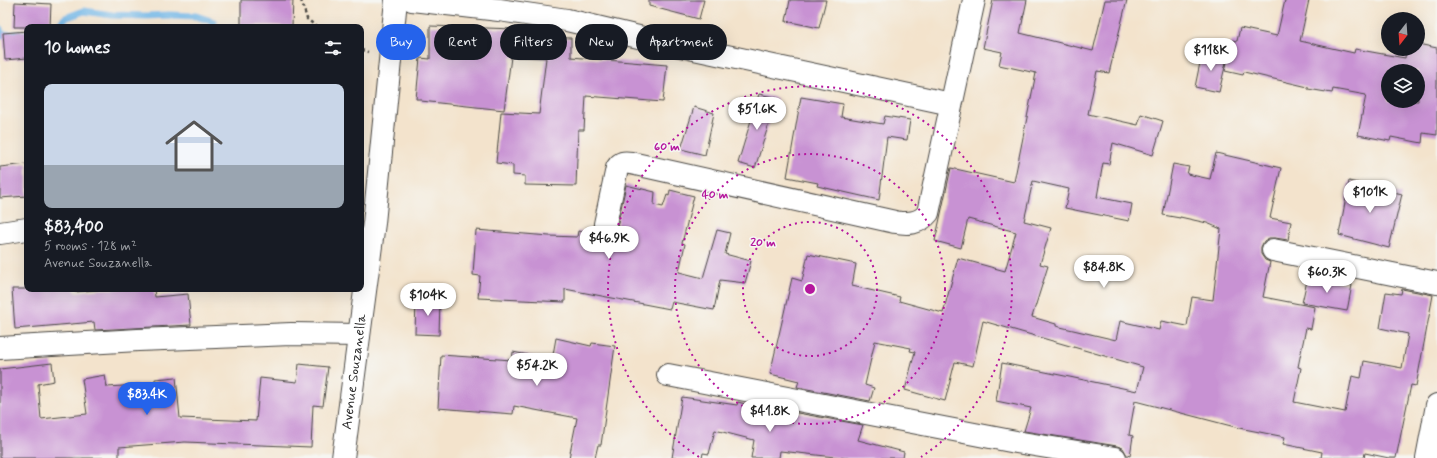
<!DOCTYPE html>
<html lang="en">
<head>
<meta charset="utf-8">
<style>
	:root { --surface:#171b24; --page:#20242c; --text:#f1f3f6; --muted:#9ea1a6; --line:#363941; --accent:#2563eb }
	body { margin:0; font-family:Mynerve,sans-serif; background:var(--page); color:var(--text); height:100vh; display:flex; flex-direction:column; font-size:15px; white-space:nowrap }
	* { box-sizing:border-box; margin:0 }
	p { font-size:13px; color:var(--muted) }
	.icon { flex:none; width:22px; height:22px; fill:none; stroke:currentColor; stroke-width:2; stroke-linecap:round; stroke-linejoin:round }
	.map { position:relative; flex:1; overflow:hidden }
	.side { position:absolute; left:24px; top:24px; width:340px; height:268px; display:flex; flex-direction:column; background:var(--surface); border-radius:8px; box-shadow:0 4px 16px #0002 }
	.side>* { flex:none }
	.top-card { position:absolute; left:376px; top:24px; width:380px; height:36px; display:flex; gap:8px }
	.needle { width:26px; rotate:197deg }
	.controls { position:absolute; left:1381px; top:12px; display:grid; gap:8px }
	.controls a { display:grid; place-items:center; width:44px; height:44px; border-radius:50%; background:var(--surface); box-shadow:0 4px 16px #0002; font-size:20px }
	.price { position:absolute; translate:-50% -34px; padding:0 9px; border-radius:14px; background:#fff; color:#222; font-size:13px; line-height:26px; filter:drop-shadow(0 1px 2px #0008) }
	.price::after { content:''; position:absolute; left:50%; top:24px; width:12px; height:9px; margin-left:-6px; background:inherit; clip-path:polygon(0 0,100% 0,50% 100%) }
	.price.on { background:var(--accent); color:#fff }
	ul { padding:0; list-style:none }
	li { display:grid; align-content:center; gap:8px; height:212px; padding:0 20px }
	li+li { border-top:1px solid var(--line) }
	li span { display:grid; place-items:center; height:124px; border-radius:8px; color:#555 }
	li>.icon { margin-inline-start:auto }
	span .icon { width:72px; height:72px; fill:#fffc; stroke-width:1 }
	li b { font-size:17px }
	h2 { display:flex; justify-content:space-between; align-items:center; height:48px; padding:0 20px; font-size:17px }
	.tag { padding:0 14px; border-radius:18px; background:var(--surface); box-shadow:0 4px 16px #0002; font-size:14px; line-height:36px }
	.tag.on { background:var(--accent); color:#fff }
	.map>svg:first-child { display:block }
	.lines { fill:none; stroke-linecap:round; stroke-linejoin:round }
	.stream { stroke:#70b6e7; stroke-width:7 }
	.building { fill:#c892d3; fill-rule:evenodd }
	.minor-casing { stroke:#494743; stroke-width:24 }
	.path { stroke:#494743; stroke-width:2.5; stroke-dasharray:3 3; stroke-linecap:butt }
	.minor { stroke:#fff; stroke-width:22 }
	.ring { fill:none; stroke:#b5179e; stroke-width:2; stroke-dasharray:2 4 }
	.labels { text-anchor:middle; dominant-baseline:central; stroke-width:3; stroke-linejoin:round; paint-order:stroke }
	.street-label { font-size:14px; fill:#2b2b2b; stroke:#f6f6f2 }
	.centre { fill:#b5179e; stroke:#f6f6f2; stroke-width:2 }
	.ring-label { font-size:12px; text-anchor:middle; font-weight:bold; fill:#b5179e; stroke:#f6f6f2; stroke-width:3; stroke-linejoin:round; paint-order:stroke }
</style>
</head>
<body>
<div class="map">
<svg width="1437" height="458" viewBox="0 0 1437 458">
	<rect width="100%" height="100%" fill="#f6f6f2"/>
	<filter id="ink" filterUnits="userSpaceOnUse"><feTurbulence type="fractalNoise" baseFrequency=".025" numOctaves="2"/><feDisplacementMap in="SourceGraphic" scale="8" xChannelSelector="R" yChannelSelector="G"/><feConvolveMatrix kernelMatrix="1 2 1 2 8 2 1 2 1" color-interpolation-filters="sRGB"/></filter>
	<filter id="wash" filterUnits="userSpaceOnUse"><feTurbulence type="fractalNoise" baseFrequency=".012" numOctaves="4" result="noise"/><feDisplacementMap in="SourceGraphic" scale="16" xChannelSelector="R" yChannelSelector="G"/><feGaussianBlur stdDeviation="0.9" result="paint"/><feColorMatrix in="noise" values="0 0 0 0 0 0 0 0 0 0 0 0 0 0 0 0 0 1.4 0 .05"/><feComposite in="paint" operator="in"/></filter>
	<g filter="url(#wash)">
		<rect width="100%" height="100%" fill="#f3e3cc"/>
		<g class="lines">
			<g class="stream">
				<polyline points="57,27 65,18 84,11 112,15 146,16 169,15 196,16 214,22"/>
				<polyline points="0,29 1,35 27,34"/>
			</g>
		</g>
		<g id="blocks">
			<g class="building">
				<polygon points="241,0 293,0 292,26 241,25"/>
				<polygon points="649,0 704,0 699,19 649,6"/>
				<polygon points="790,0 826,0 819,28 786,21"/>
				<polygon points="993,0 1027,0 1020,33 1093,51 1105,0 1127,0 1109,73 1097,71 1088,114 1138,125 1141,114 1163,121 1153,155 1113,143 1109,164 1103,163 1097,197 1132,204 1129,221 1065,208 1069,189 1033,181 1024,221 1051,228 1040,264 1048,266 1032,317 1056,324 1056,326 1116,340 1120,321 1159,330 1161,321 1187,326 1192,297 1213,300 1221,229 1207,223 1180,217 1180,218 1163,215 1173,164 1189,167 1187,174 1210,179 1216,153 1281,168 1270,218 1291,222 1288,240 1275,238 1269,238 1264,241 1261,247 1261,254 1265,260 1270,262 1263,297 1315,307 1311,329 1306,328 1298,367 1301,368 1294,402 1345,412 1352,376 1361,378 1364,361 1402,368 1408,334 1380,328 1386,292 1401,294 1402,289 1433,295 1416,386 1411,385 1396,458 1389,458 1365,453 1364,458 1321,458 1322,452 1283,444 1285,437 1239,428 1135,401 1129,435 1133,436 1130,456 1127,455 1123,448 1117,446 1024,431 1031,408 996,401 1002,363 1137,391 1143,367 983,321 973,366 955,362 945,401 905,390 915,352 910,351 911,348 875,341 865,385 874,388 870,401 797,387 799,381 770,374 792,278 802,281 808,254 856,264 852,286 900,297 899,301 943,313 958,258 1005,271 1016,232 968,219 961,248 935,241 951,168 1014,182 1036,73 999,65 1002,52 983,48"/>
				<path d="M1285,0H1309L1300,41L1354,53L1355,49L1405,58L1406,49H1418V44L1437,48V135L1423,133L1422,143L1391,137L1390,141L1358,135L1366,95L1333,89L1332,93L1308,89V87L1244,72L1243,75L1225,71L1232,40L1237,41L1240,28L1277,36ZM1388,71H1418V101H1388Z"/>
				<polygon points="15,2 51,4 50,27 14,27"/>
				<polygon points="430,26 542,30 542,37 571,38 571,57 667,65 663,102 586,96 584,130 578,130 576,186 525,185 525,176 513,175 513,165 496,163 501,112 539,114 546,58 511,57 504,110 421,101 421,99 416,99 420,58 430,59"/>
				<polygon points="27,31 27,58 5,60 3,33"/>
				<polygon points="1202,53 1227,58 1219,92 1195,87"/>
				<polygon points="759,94 777,98 755,168 738,163"/>
				<polygon points="801,97 843,104 841,117 883,124 885,116 910,120 907,140 887,137 879,200 817,186 818,183 787,177"/>
				<polygon points="694,107 714,113 705,155 681,149"/>
				<polygon points="27,164 27,196 0,198 0,167"/>
				<polygon points="1349,181 1402,194 1389,248 1339,235"/>
				<polygon points="626,185 655,192 654,205 663,207 667,195 669,196 670,190 694,196 682,243 685,244 679,272 703,278 717,230 730,233 725,254 751,261 745,283 720,280 714,310 672,302 670,309 565,289 565,302 478,298 480,276 473,275 476,230 549,236 577,237 578,231 611,238 612,234 614,232 617,227"/>
				<polygon points="1308,276 1352,285 1347,311 1302,303"/>
				<polygon points="12,289 75,289 75,292 104,289 154,289 155,297 188,294 191,325 95,330 94,322 15,329"/>
				<polygon points="416,299 440,300 439,335 415,334"/>
				<polygon points="556,338 591,346 592,343 615,346 601,445 598,445 595,458 569,458 577,418 514,406 513,414 438,408 441,355 512,360 513,352 552,360"/>
				<polygon points="52,363 54,381 38,384 41,419 87,414 82,379 105,375 107,387 155,384 155,379 176,377 180,418 256,421 260,378 297,382 299,364 328,367 323,406 313,405 311,447 185,442 119,447 119,458 0,458 0,369"/>
				<polygon points="682,397 737,405 738,402 790,417 792,412 863,425 858,440 904,452 903,458 844,458 780,451 779,458 751,458 754,440 715,430 709,454 703,453 702,458 672,458"/>
			</g>
		</g>
	</g>
	<g filter="url(#ink)">
		<use href="#blocks" fill-opacity="0" stroke="#494743" stroke-width="1"/>
		<g class="lines">
			<g class="minor-casing">
				<g id="minor">
					<polyline points="412,0 499,10 567,20 647,39 951,104"/>
					<path d="M605,224L617,168C621,162 624,162 631,163L895,222C908,224 919,224 928,213L974,0"/>
					<polyline points="0,233 27,229"/>
					<polyline points="1273,250 1437,283"/>
					<polyline points="0,348 138,340 291,334 359,335"/>
					<polyline points="668,375 1016,442 1115,458"/>
					<path id="s1" d="M343,458L374,223L396,0"/>
					<polyline points="1427,458 1437,405"/>
				</g>
			</g>
			<g class="path">
				<polyline points="301,0 307,19 317,27"/>
				<polyline points="361,50 368,52"/>
			</g>
			<use href="#minor" class="minor"/>
		</g>
	</g>
	<g class="ring">
		<circle cx="810" cy="289" r="67"/>
		<circle cx="810" cy="289" r="135"/>
		<path d="M699 457A202 202 0 1 1 921 457"/>
	</g>
	<g class="labels">
		<g class="street-label">
			<text stroke="none"><textPath href="#s1" startOffset="87">Avenue Souzanella</textPath></text>
		</g>
	</g>
	<circle cx="810" cy="289" r="6" class="centre"/>
	<g class="ring-label">
		<text x="667" y="150">60 m</text>
		<text x="715" y="198">40 m</text>
		<text x="763" y="246">20 m</text>
	</g>
</svg>
<div class="controls">
<a><svg class="needle" viewBox="-14 -14 28 28"><path d="M0-13l5 13h-10z" fill="#e53935"/><path d="M0 13l5-13h-10z" fill="#9ea1a6"/></svg></a>
<a><svg class="icon" aria-label="layers" viewBox="0 0 24 24"><path d="M12 4l9 5-9 5-9-5zM3 14l9 5 9-5"/></svg></a>
</div>
<b class="price" style="left:1211px;top:72px">$118K</b>
<b class="price" style="left:757px;top:131px">$51.6K</b>
<b class="price" style="left:1370px;top:214px">$101K</b>
<b class="price" style="left:609px;top:260px">$46.9K</b>
<b class="price" style="left:1104px;top:289px">$84.8K</b>
<b class="price" style="left:1327px;top:294px">$60.3K</b>
<b class="price" style="left:428px;top:317px">$104K</b>
<b class="price" style="left:537px;top:387px">$54.2K</b>
<b class="price on" style="left:147px;top:416px">$83.4K</b>
<b class="price" style="left:770px;top:433px">$41.8K</b>
<div class="top-card">
<a class="tag on">Buy</a>
<a class="tag">Rent</a>
<a class="tag">Filters</a>
<a class="tag">New</a>
<a class="tag">Apartment</a>
</div>
<section class="side">
<h2>10 homes<svg class="icon" aria-label="filters" viewBox="0 0 24 24"><path d="M4 7h16M4 17h16"/><circle cx="9" cy="7" r="2"/><circle cx="15" cy="17" r="2"/></svg></h2>
<ul>
<li><span style="background:linear-gradient(#c9d6e8 65%,#9aa5b1 0)"><svg class="icon" aria-label="home" viewBox="0 0 24 24"><path d="M3 11l9-7 9 7M6 9v11h12V9"/></svg></span><div><b>$83,400</b><p>5 rooms · 128 m²</p><p>Avenue Souzanella</p></div></li>
</ul>
</section>
</div>
</body>
</html>
